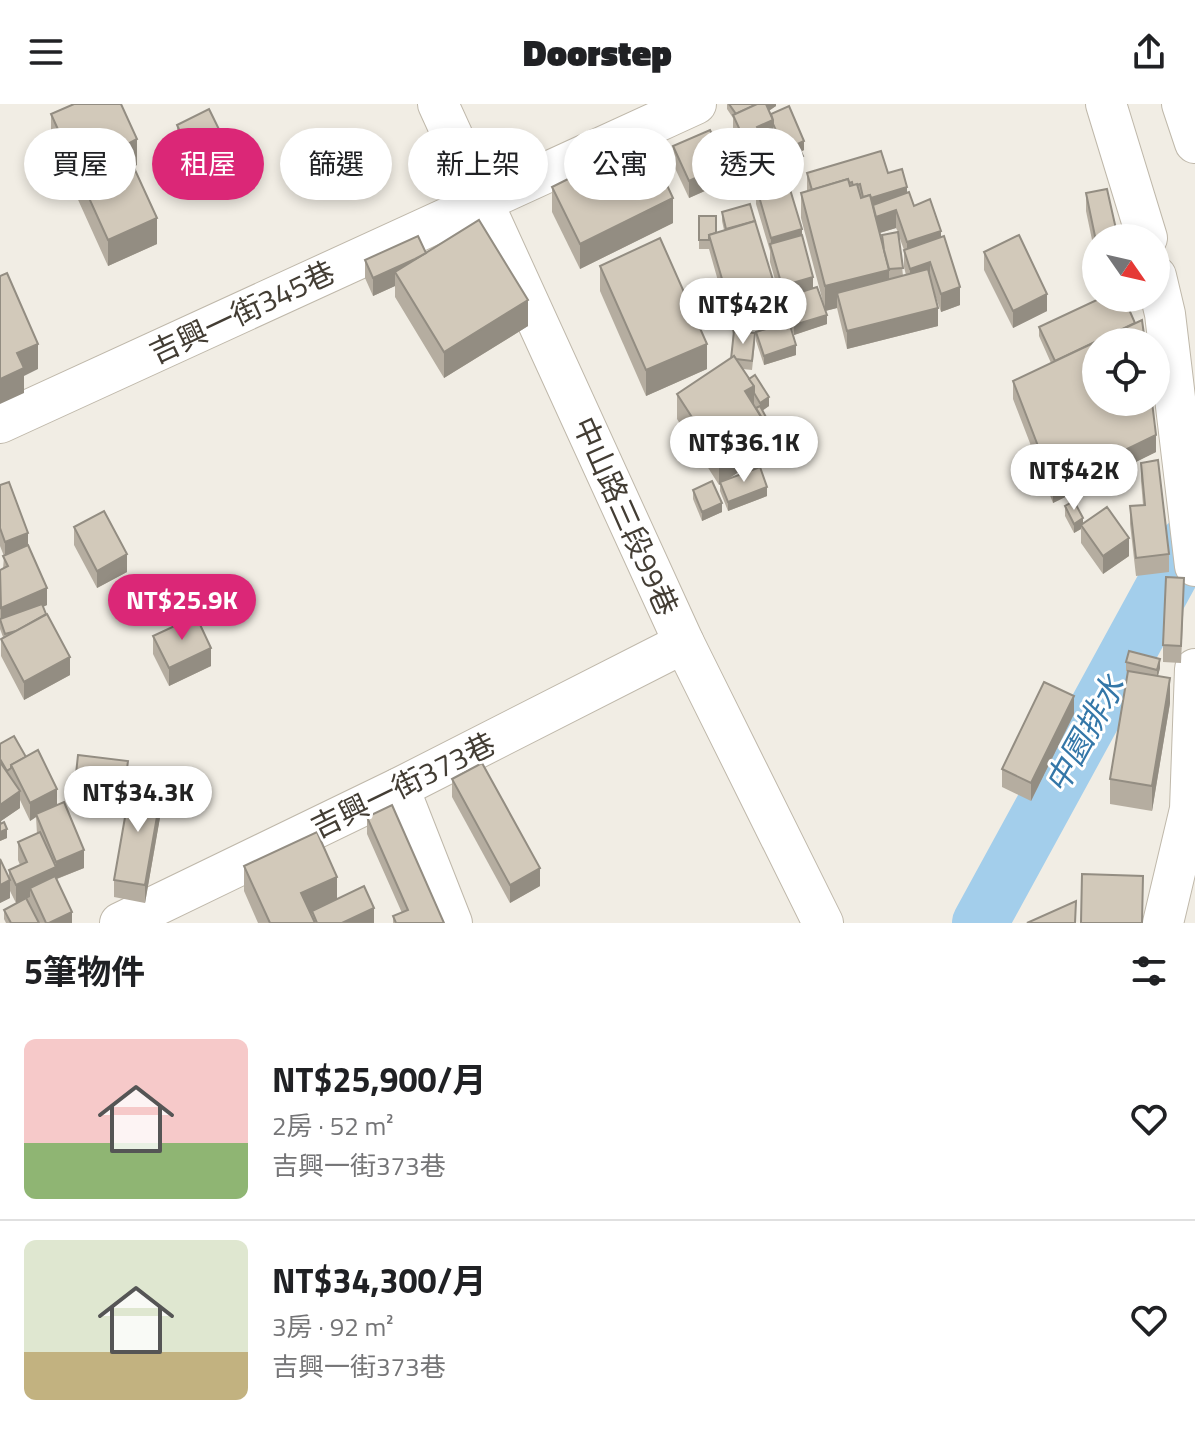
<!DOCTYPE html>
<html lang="zh-TW">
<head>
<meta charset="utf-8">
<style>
	:root { --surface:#fff; --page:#f6f6f6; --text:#202124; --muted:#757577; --line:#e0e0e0; --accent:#db2777 }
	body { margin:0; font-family:"Titillium Web","Noto Sans TC",sans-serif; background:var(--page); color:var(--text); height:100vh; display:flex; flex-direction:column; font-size:30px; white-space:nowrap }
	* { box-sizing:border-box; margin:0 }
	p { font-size:26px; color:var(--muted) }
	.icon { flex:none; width:44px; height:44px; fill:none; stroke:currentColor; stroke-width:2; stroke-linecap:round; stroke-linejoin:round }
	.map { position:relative; height:819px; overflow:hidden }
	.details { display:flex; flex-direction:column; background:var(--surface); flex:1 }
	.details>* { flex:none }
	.banner { position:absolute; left:24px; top:24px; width:1148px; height:72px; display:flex; gap:16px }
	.needle { width:52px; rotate:124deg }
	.fabs { position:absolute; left:1082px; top:120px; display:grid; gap:16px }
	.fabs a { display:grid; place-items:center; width:88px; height:88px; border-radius:50%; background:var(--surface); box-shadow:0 4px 12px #0003; font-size:40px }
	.price { position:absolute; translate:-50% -68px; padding:0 18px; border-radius:28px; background:#fff; color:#222; font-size:26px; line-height:52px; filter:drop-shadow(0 2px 4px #0008) }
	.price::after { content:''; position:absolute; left:50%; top:48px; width:24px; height:18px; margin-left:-12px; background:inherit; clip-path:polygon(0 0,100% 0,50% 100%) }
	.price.on { background:var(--accent); color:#fff }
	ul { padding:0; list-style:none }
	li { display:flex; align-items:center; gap:24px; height:200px; padding:0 24px }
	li+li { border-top:2px solid var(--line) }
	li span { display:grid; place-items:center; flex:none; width:224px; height:160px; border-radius:12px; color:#555 }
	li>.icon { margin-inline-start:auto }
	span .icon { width:96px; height:96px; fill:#fffc; stroke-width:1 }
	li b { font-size:34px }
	h2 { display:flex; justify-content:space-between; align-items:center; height:96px; padding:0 24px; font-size:34px }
	.chip { padding:0 28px; border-radius:36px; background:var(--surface); box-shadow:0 4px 12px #0003; font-size:28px; line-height:72px }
	.chip.on { background:var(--accent); color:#fff }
	header { display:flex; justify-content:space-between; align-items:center; height:104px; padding:0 24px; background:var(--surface); font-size:36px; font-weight:800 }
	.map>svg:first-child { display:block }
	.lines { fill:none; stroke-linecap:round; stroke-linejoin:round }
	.river { stroke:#a3ceeb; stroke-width:56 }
	.minor-casing { stroke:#bfb8aa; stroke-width:42 }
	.minor { stroke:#fff; stroke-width:40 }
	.wall { fill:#b5ada0; fill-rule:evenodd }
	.shaded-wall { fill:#938d82 }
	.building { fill:#d2c9ba; stroke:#938d82; stroke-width:2 }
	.labels { text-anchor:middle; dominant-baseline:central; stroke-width:6; stroke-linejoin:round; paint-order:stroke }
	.street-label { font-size:30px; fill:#433d34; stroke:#fff }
	.water-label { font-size:32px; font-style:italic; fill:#3477a8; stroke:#fff }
</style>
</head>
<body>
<header><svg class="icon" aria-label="menu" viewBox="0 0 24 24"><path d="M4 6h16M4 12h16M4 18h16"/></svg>Doorstep<svg class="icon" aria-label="share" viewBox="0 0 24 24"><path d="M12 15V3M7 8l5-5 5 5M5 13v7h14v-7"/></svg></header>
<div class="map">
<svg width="1195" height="819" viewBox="0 0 1195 819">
	<rect width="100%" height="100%" fill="#f1ede4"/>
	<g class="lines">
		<polyline class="river" points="980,819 1187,440"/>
		<g class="minor-casing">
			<g id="minor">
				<polyline points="438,0 684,539 823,819"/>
				<polyline points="1106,0 1147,134"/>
				<polyline points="1182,0 1195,39"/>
				<polyline points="1156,172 1165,210 1195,462"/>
				<polyline points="0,319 696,0"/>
				<polyline points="399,684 452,819"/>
				<polyline points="120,819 399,684 684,539"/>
				<polyline points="1163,819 1190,705 1195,565"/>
			</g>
		</g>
		<use href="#minor" class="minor"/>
	</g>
	<g class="wall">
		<polygon points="727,0 776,0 776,2 769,6 771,10 804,46 801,48 803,61 790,68 785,59 785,55 773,30 773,33 764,38 769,67 754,75 733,29 733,14 727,5"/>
		<polygon points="51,10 137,61 133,63 157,140 108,162 51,36"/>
		<polygon points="177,21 235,75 201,91 177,39"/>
		<polygon points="673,42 725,78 689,94 673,60"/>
		<path d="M807,69H888L907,89L914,102L941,133L960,201L941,208L933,185L938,222L847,245L837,204L825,207L827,220L794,231L785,203V199L782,200L770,158V147L756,100V82L802,131L813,184L824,202L801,114V89L807,87ZM896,124L898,128L882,131V138L880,129ZM899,132L904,146V163L906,171L903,172Z"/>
		<polygon points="552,83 673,119 580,165 552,108"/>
		<polygon points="1086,89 1096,134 1096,155 1086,107"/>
		<polygon points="722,108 780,216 741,228 755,238 752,266 743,265 769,302 762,307 775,330 788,344 772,352 768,345 768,349 725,376 767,392 728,407 720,387 720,379 719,381 677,315 677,290 731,255 733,230 709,145 699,145 699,112 716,129 724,126 722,117"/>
		<polygon points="984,148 1047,207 1013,224 984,166"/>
		<polygon points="426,149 528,222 444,274 395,193 395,182 373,192 365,174 365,156"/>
		<polygon points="600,162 707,265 646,292 600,187"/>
		<polygon points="1039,223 1156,348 1053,399 1013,295 1013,277 1051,259 1039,232"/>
		<polygon points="756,228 796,251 764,261 756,237"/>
		<polygon points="1141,359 1169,450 1169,468 1136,472 1130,420 1130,402 1143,401 1141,377"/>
		<polygon points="0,381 28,441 47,501 43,503 70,571 24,596 1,552 1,535 3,533 0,525 0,466 3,465 4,452 0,442"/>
		<polygon points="693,386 722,408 702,417 693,395"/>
		<polygon points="1065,402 1083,419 1129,452 1103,470 1081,439 1081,425 1074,429 1065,412"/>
		<polygon points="74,423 127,468 97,484 74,441"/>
		<polygon points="1184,491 1181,559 1163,558 1163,541"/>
		<polygon points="153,532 211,562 169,582 153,550"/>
		<polygon points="1126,558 1160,564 1158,572 1170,599 1152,707 1110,700 1110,675 1128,568 1126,567"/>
		<polygon points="1074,610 1031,697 1002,683 1002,665"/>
		<polygon points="0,640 57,701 84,764 57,775 72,819 6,819 4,815 4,806 16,799 10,787 10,794 0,799 0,755 9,774 9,766 20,761 18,756 18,738 37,730 36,713 30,717 20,696 20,704 1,717 7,734 0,737"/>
		<polygon points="128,675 123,712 74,706 74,689"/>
		<polygon points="452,675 540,782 510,799 452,693"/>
		<polygon points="162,702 145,799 114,793 114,776"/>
		<polygon points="367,713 444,819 393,819 393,812 402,809 367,730"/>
		<polygon points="244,762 374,819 258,819 244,787"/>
	</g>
	<g class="shaded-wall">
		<polygon points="765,0 776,0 776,2 749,21"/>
		<polygon points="773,16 773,33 757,41 757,23"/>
		<polygon points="137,35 137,61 124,67 124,42"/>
		<polygon points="804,37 804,46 787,54 785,50 785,46"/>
		<polygon points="769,50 769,67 754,75 754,57"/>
		<polygon points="803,52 803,61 790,68 790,59"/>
		<polygon points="235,58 235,75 201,91 201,73"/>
		<polygon points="725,60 725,78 689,94 689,77"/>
		<polygon points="907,83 907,101 875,110 864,96"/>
		<polygon points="673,94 673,119 580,165 580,140"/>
		<polygon points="896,106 896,124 876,130 876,113"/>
		<polygon points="157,114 157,140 108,162 108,136"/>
		<polygon points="802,125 802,143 771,145 771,134"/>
		<polygon points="941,127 941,145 907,156 907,138"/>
		<polygon points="426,150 395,168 395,182 373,192 373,174"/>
		<polygon points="930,158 930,176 910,183 910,165"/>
		<polygon points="889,166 889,191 837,189 837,204 825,207 825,182"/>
		<polygon points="813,173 813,191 785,193 785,199 782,200 782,182"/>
		<polygon points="960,183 960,201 941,208 941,190"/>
		<polygon points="1047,190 1047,207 1013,224 1013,207"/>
		<polygon points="528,196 528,222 444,274 444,248"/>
		<polygon points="780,199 780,216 733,230 733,212"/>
		<polygon points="938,204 938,222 847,245 847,227"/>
		<polygon points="827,211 827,220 794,231 794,221"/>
		<polygon points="38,240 38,265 24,272 24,289 0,300 0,275 17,249"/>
		<polygon points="707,240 707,265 646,292 646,266"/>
		<polygon points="796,241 796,251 764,261 764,252"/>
		<polygon points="754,282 754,307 745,287"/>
		<polygon points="769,293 769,302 760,308 760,299"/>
		<polygon points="768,324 768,349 719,381 719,355"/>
		<polygon points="1156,331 1156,348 1053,399 1053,381"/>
		<polygon points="788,335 788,344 772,352 772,343"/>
		<polygon points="767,383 767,392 728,407 728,398"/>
		<polygon points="722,399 722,408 702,417 702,408"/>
		<polygon points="1083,414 1083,423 1081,421 1081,425 1074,429 1074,420"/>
		<polygon points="28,429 28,447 5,456 5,438"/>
		<polygon points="1129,434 1129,452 1103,470 1103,452"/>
		<polygon points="127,450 127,468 97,484 97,467"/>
		<polygon points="47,484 47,501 2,521 1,518 1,504"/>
		<polygon points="211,544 211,562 169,582 169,564"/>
		<polygon points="70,553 70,571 24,596 24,578"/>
		<polygon points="1160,555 1160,564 1157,575 1157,566"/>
		<polygon points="1170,574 1170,599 1152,707 1152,682"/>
		<polygon points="1074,592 1074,610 1031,697 1031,679"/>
		<polygon points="128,657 128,675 123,712 123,695"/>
		<polygon points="162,684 162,702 145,799 145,781"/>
		<polygon points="57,685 57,703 36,710 36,713 30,717 30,699"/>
		<polygon points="20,687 20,704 1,717 1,724 0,725 0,701"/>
		<polygon points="7,725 7,734 0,737 0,728"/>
		<polygon points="84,746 84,764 56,775 56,758"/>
		<polygon points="56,763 56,781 30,784 30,793 16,799 16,781"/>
		<polygon points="540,764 540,782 510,799 510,781"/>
		<polygon points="337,773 337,798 301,814 301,789"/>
		<polygon points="10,776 10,794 0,799 0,781"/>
		<polygon points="374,804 374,819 342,819"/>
		<polygon points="72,808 72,819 49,819"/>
	</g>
	<g class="building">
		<polygon points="74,0 121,0 137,35 124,42 157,114 108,136 51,10"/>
		<polygon points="729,0 757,0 736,10"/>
		<polygon points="757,0 766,0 773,16 757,23 769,50 754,57 733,11"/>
		<polygon points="789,2 804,37 785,46 773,20 773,16 771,10"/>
		<polygon points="209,5 235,58 201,73 177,21"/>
		<polygon points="710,26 725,60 689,77 673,42"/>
		<polygon points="646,36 673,94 580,140 552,83"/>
		<polygon points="798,42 803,52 790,59 785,50"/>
		<polygon points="881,47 888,69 902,65 907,83 871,94 870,91 863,93 860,80 853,82 852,78 849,79 848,75 812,86 807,69"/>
		<polygon points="786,72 802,125 771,134 756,82"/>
		<polygon points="848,75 850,82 857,80 861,94 870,91 889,166 825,182 801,89"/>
		<polygon points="1107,85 1118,134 1096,134 1096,137 1086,89"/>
		<polygon points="909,88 914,102 930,95 941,127 907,138 896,106 876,113 873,101"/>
		<polygon points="750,100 755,117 726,125 722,108"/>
		<polygon points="699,112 716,112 716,129 709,131 709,136 699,136"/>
		<polygon points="479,116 528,196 444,248 395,168"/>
		<polygon points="755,117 780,199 733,212 709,131"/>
		<polygon points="898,128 903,164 889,165 884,146 882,131"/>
		<polygon points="802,131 813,173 782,182 770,140"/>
		<polygon points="1019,131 1047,190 1013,207 984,148"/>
		<polygon points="418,132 426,149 415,155 373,174 365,156"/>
		<polygon points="944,132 960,183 941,190 930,158 910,165 904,146"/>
		<polygon points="660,134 707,240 646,266 600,162"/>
		<polygon points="928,165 938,204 847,227 837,189"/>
		<polygon points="7,169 38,240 17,249 24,264 0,275 0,172"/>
		<polygon points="817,183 827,211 794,221 785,193"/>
		<polygon points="1101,194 1124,194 1135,219 1055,257 1039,223"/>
		<polygon points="1142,216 1145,238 1096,238 1096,298 1152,298 1156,331 1053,381 1013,277"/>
		<polygon points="789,218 796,241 764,252 756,228"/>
		<polygon points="734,227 755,229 752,257 736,255 734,252 731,255"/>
		<polygon points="734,252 754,282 745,287 768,324 719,355 677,290"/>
		<polygon points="755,271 769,293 760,299 754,289 754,282 749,275"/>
		<polygon points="760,302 775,330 783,326 788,335 772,343 768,336 768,324 756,304"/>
		<polygon points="1158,356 1169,450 1136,454 1130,402 1145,401 1141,359"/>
		<polygon points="760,363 767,383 728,398 720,378"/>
		<polygon points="712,377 722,399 702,408 693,386"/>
		<polygon points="9,378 28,429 5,438 0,424 0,381"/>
		<polygon points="1074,397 1083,414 1074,420 1065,402"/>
		<polygon points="1107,403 1129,434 1103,452 1081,421"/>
		<polygon points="104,407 127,450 97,467 74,423"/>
		<polygon points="28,441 47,484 1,504 0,466 8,462 3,452"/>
		<polygon points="1166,473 1184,474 1181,542 1163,541"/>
		<polygon points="42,500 46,510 16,527 5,530 0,515"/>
		<polygon points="47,510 70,553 24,578 1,535"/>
		<polygon points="196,512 211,544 169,564 153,532"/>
		<polygon points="1129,547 1160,555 1157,566 1126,558"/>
		<polygon points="1128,567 1170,574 1152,682 1110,675"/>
		<polygon points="1044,578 1074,592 1031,679 1002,665"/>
		<polygon points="14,632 26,653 11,661 11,664 7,667 0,655 0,640"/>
		<polygon points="38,646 57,685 30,699 11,661"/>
		<polygon points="78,651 128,657 123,695 74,689"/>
		<polygon points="0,658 20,687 0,701"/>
		<polygon points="482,659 540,764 510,781 452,675"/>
		<polygon points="131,679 162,684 145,781 114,776"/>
		<polygon points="64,698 84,746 56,758 36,710"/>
		<polygon points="392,701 444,819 396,819 393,812 408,806 367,713"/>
		<polygon points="4,718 7,725 0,728 0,720"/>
		<polygon points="40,728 56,763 16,781 9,766 27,758 18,738"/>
		<polygon points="317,728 337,773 301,789 315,819 270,819 244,762"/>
		<polygon points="0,755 10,776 0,781"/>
		<polygon points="1082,770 1143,772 1142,819 1081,819"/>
		<polygon points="55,772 72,808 49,819 46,819 30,784"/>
		<polygon points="364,782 374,804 342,819 317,819 312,807"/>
		<polygon points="26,794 39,819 11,819 4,806"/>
		<polygon points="1076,797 1075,819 1027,819"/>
	</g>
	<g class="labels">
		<g class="street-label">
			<text transform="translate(242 208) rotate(-25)">吉興一街345巷</text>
			<text transform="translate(626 412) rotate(66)">中山路三段99巷</text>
			<text transform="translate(403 681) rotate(-26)">吉興一街373巷</text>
		</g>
		<g class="water-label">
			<text transform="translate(1084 630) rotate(-61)">中園排水</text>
		</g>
	</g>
</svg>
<div class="fabs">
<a><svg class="needle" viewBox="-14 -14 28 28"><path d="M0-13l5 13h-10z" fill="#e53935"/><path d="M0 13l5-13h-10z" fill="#757577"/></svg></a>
<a><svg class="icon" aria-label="locate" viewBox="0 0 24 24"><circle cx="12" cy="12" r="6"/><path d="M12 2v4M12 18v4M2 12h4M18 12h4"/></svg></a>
</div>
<b class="price" style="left:743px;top:242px">NT$42K</b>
<b class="price" style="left:744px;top:380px">NT$36.1K</b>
<b class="price" style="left:1074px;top:408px">NT$42K</b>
<b class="price on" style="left:182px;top:538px">NT$25.9K</b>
<b class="price" style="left:138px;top:730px">NT$34.3K</b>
<div class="banner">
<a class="chip">買屋</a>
<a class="chip on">租屋</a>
<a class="chip">篩選</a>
<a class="chip">新上架</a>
<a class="chip">公寓</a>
<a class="chip">透天</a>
</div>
</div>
<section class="details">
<h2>5筆物件<svg class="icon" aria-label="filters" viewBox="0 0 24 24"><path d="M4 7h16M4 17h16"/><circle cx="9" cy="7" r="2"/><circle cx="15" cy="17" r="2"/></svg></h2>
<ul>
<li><span style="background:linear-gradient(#f6c9c9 65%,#8fb573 0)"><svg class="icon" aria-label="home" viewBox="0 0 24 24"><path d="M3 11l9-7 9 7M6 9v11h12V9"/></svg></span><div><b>NT$25,900/月</b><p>2房 · 52 m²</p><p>吉興一街373巷</p></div><svg class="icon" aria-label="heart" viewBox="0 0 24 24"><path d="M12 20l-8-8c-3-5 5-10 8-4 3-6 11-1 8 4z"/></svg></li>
<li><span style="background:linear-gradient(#dfe7d0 70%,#c2b280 0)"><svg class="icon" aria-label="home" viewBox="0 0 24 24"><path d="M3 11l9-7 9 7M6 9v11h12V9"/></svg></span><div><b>NT$34,300/月</b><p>3房 · 92 m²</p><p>吉興一街373巷</p></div><svg class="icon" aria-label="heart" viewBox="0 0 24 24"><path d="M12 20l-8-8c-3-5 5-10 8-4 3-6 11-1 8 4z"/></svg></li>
</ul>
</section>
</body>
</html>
